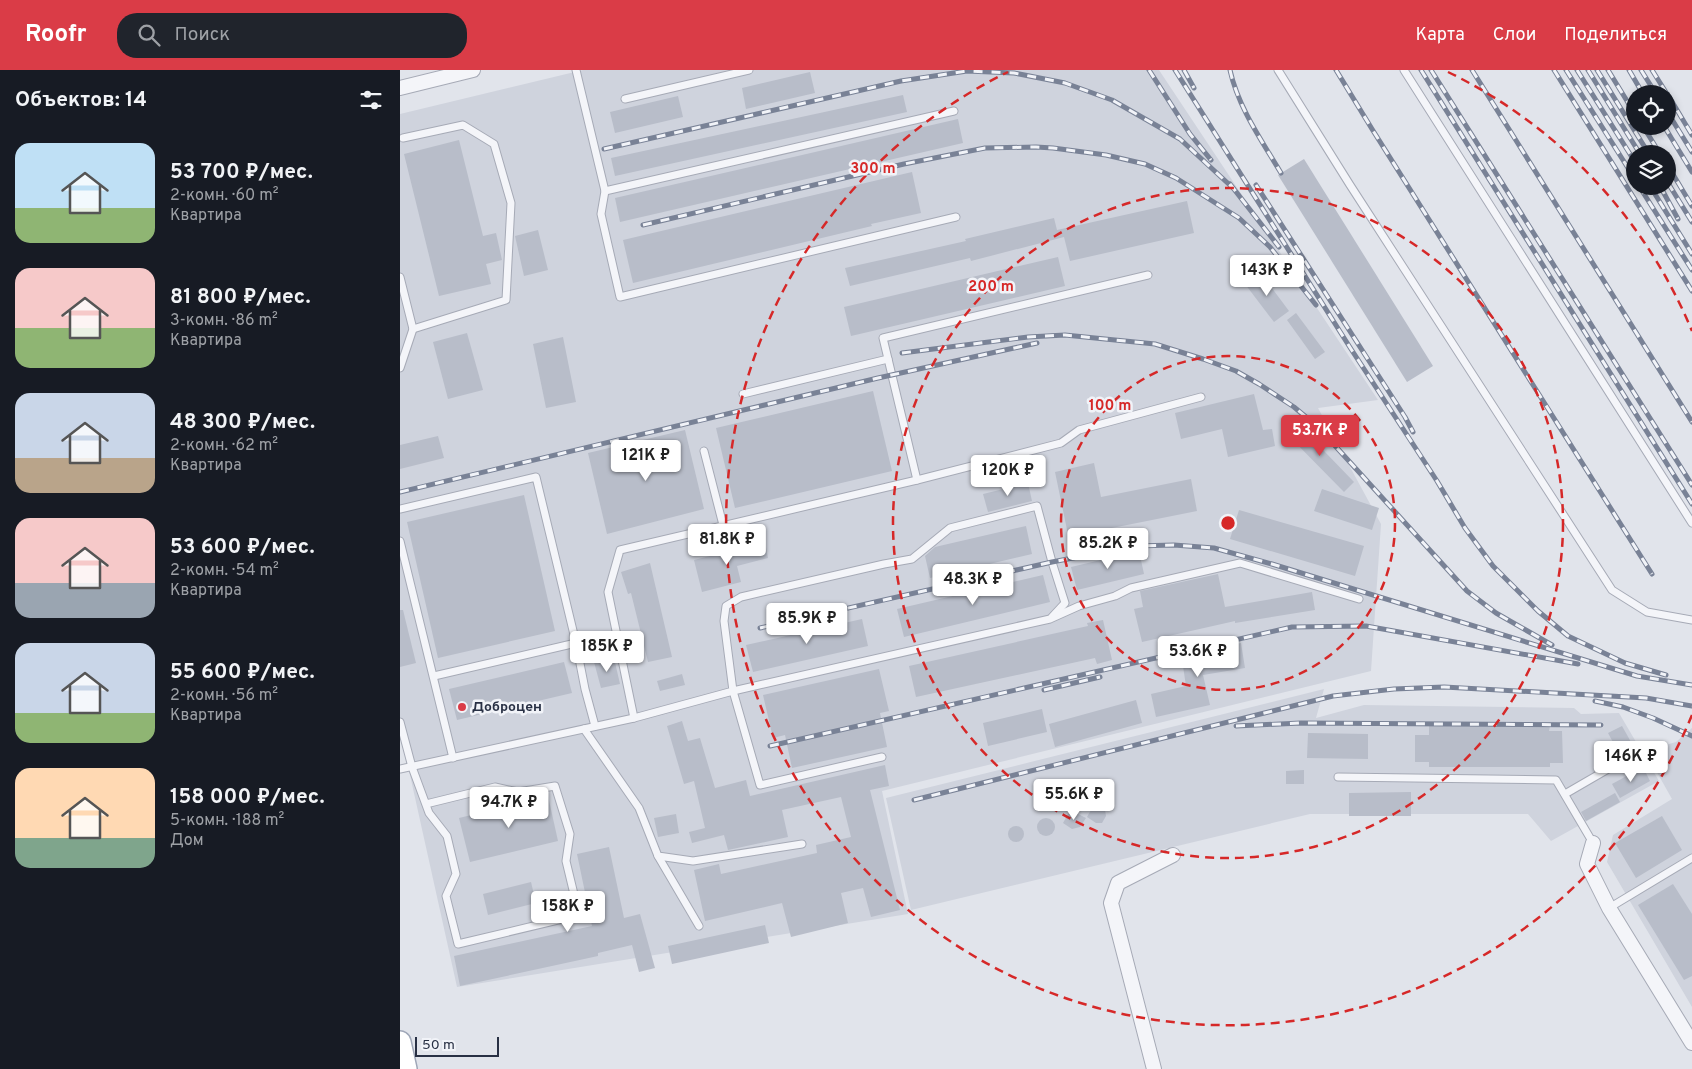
<!DOCTYPE html>
<html lang="ru">
<head>
<meta charset="utf-8">
<style>
	:root { --surface:#171b24; --page:#20242c; --text:#f1f3f6; --muted:#9ea1a6; --accent:#da3c47 }
	body { margin:0; font-family:Overpass,sans-serif; background:var(--page); color:var(--text); height:100vh; display:flex; flex-direction:column; font-size:19px; white-space:nowrap }
	* { box-sizing:border-box; margin:0 }
	p { font-size:16px; color:var(--muted) }
	.icon { flex:none; width:28px; height:28px; fill:none; stroke:currentColor; stroke-width:2; stroke-linecap:round; stroke-linejoin:round }
	.map { position:relative; flex:1; overflow:hidden }
	.details { display:flex; flex-direction:column; background:var(--surface); width:400px }
	.details>* { flex:none }
	.fabs { position:absolute; left:1226px; top:15px; display:grid; gap:10px }
	.fabs a { display:grid; place-items:center; width:50px; height:50px; border-radius:50%; background:var(--surface); box-shadow:0 2px 8px #0003; font-size:25px }
	.scale { position:absolute; left:15px; bottom:12px; width:84px; box-sizing:border-box; padding-left:5px; border:2px solid #283044; border-top:0; font-size:14px; line-height:18px; white-space:nowrap; color:#283044; -webkit-text-stroke:4px #f1f3f8; paint-order:stroke }
	.price { position:absolute; translate:-50% -42px; padding:0 11px; border-radius:5px; background:#fff; color:#222; font-size:16px; line-height:32px; filter:drop-shadow(0 1px 2px #0008) }
	.price::after { content:''; position:absolute; left:50%; top:30px; width:15px; height:11px; margin-left:-8px; background:inherit; clip-path:polygon(0 0,100% 0,50% 100%) }
	.price.on { background:var(--accent); color:#fff }
	ul { padding:0; list-style:none }
	li { display:flex; align-items:center; gap:15px; height:125px; padding:0 15px }
	li span { display:grid; place-items:center; flex:none; width:140px; height:100px; border-radius:15px; color:#555 }
	li>.icon { margin-inline-start:auto }
	span .icon { width:60px; height:60px; fill:#fffc; stroke-width:1 }
	li b { font-size:21px }
	h2 { display:flex; justify-content:space-between; align-items:center; height:60px; padding:0 15px; font-size:21px }
	header { display:flex; align-items:center; gap:30px; box-sizing:border-box; height:70px; padding:0 25px; background:var(--accent); color:#fff }
	header strong { font-size:24px }
	nav { display:flex; gap:28px; margin-inline-start:auto; font-size:18px }
	.search { width:350px; height:45px; background:var(--page); display:flex; align-items:center; gap:12px; box-sizing:border-box; padding:0 18px; border-radius:20px; color:var(--muted); font-size:19px }
	main { display:flex; flex:1; min-height:0 }
	.map>svg:first-child { display:block }
	.built { fill:#cfd3dd }
	.building { fill:#b8bdc9 }
	.lines { fill:none; stroke-linecap:round; stroke-linejoin:round }
	.service-casing { stroke:#a6aab6; stroke-width:9 }
	.minor-casing { stroke:#a6aab6; stroke-width:16 }
	.primary-casing { stroke:#9fa7b8; stroke-width:24 }
	.service { stroke:#f4f5f9; stroke-width:7 }
	.minor { stroke:#f4f5f9; stroke-width:14 }
	.primary { stroke:#fff; stroke-width:21 }
	.rail-casing { stroke:#798296; stroke-width:5 }
	.rail { stroke:#f1f3f8; stroke-width:3; stroke-dasharray:9; stroke-linecap:butt }
	.ring { fill:none; stroke:#d62828; stroke-width:2.5; stroke-dasharray:9 6 }
	.poi-dot { fill:#da3c47; stroke:#f1f3f8; stroke-width:2 }
	.labels { text-anchor:middle; dominant-baseline:central; stroke-width:5; stroke-linejoin:round; paint-order:stroke }
	.poi-label { font-size:14px; font-weight:bold; fill:#283044; stroke:#f1f3f8; text-anchor:start }
	.centre { fill:#d62828; stroke:#f1f3f8; stroke-width:2.5 }
	.ring-label { font-size:15px; text-anchor:middle; font-weight:bold; fill:#d62828; stroke:#f1f3f8; stroke-width:5; stroke-linejoin:round; paint-order:stroke }
</style>
</head>
<body>
<header>
<strong>Roofr</strong>
<div class="search"><svg class="icon" aria-label="search" viewBox="0 0 24 24"><circle cx="10" cy="10" r="6"/><path d="M15 15l6 6"/></svg>Поиск</div>
<nav><a>Карта</a><a>Слои</a><a>Поделиться</a></nav>
</header>
<main>
<section class="details">
<h2>Объектов: 14<svg class="icon" aria-label="filters" viewBox="0 0 24 24"><path d="M4 7h16M4 17h16"/><circle cx="9" cy="7" r="2"/><circle cx="15" cy="17" r="2"/></svg></h2>
<ul>
<li><span style="background:linear-gradient(#bfe0f5 65%,#8fb573 0)"><svg class="icon" aria-label="home" viewBox="0 0 24 24"><path d="M3 11l9-7 9 7M6 9v11h12V9"/></svg></span><div><b>53 700 ₽/мес.</b><p>2-комн. · 60 m²</p><p>Квартира</p></div></li>
<li><span style="background:linear-gradient(#f6c9c9 60%,#8fb573 0)"><svg class="icon" aria-label="home" viewBox="0 0 24 24"><path d="M3 11l9-7 9 7M6 9v11h12V9"/></svg></span><div><b>81 800 ₽/мес.</b><p>3-комн. · 86 m²</p><p>Квартира</p></div></li>
<li><span style="background:linear-gradient(#c9d6e8 65%,#b9a48a 0)"><svg class="icon" aria-label="home" viewBox="0 0 24 24"><path d="M3 11l9-7 9 7M6 9v11h12V9"/></svg></span><div><b>48 300 ₽/мес.</b><p>2-комн. · 62 m²</p><p>Квартира</p></div></li>
<li><span style="background:linear-gradient(#f6c9c9 65%,#9aa5b1 0)"><svg class="icon" aria-label="home" viewBox="0 0 24 24"><path d="M3 11l9-7 9 7M6 9v11h12V9"/></svg></span><div><b>53 600 ₽/мес.</b><p>2-комн. · 54 m²</p><p>Квартира</p></div></li>
<li><span style="background:linear-gradient(#c9d6e8 70%,#8fb573 0)"><svg class="icon" aria-label="home" viewBox="0 0 24 24"><path d="M3 11l9-7 9 7M6 9v11h12V9"/></svg></span><div><b>55 600 ₽/мес.</b><p>2-комн. · 56 m²</p><p>Квартира</p></div></li>
<li><span style="background:linear-gradient(#ffd9b3 70%,#7fa58c 0)"><svg class="icon" aria-label="home" viewBox="0 0 24 24"><path d="M3 11l9-7 9 7M6 9v11h12V9"/></svg></span><div><b>158 000 ₽/мес.</b><p>5-комн. · 188 m²</p><p>Дом</p></div></li>
</ul>
</section>
<div class="map">
<svg width="1292" height="999" viewBox="0 0 1292 999">
	<rect width="100%" height="100%" fill="#e1e4eb"/>
	<g class="built">
		<polygon points="183,0 759,0 978,330 918,338 981,454 971,601 482,721 508,844 57,917 0,660 0,44"/>
		<polygon points="924,619 916,648 964,635 1174,638 1181,644 1219,643 1259,711 1151,771 1128,744 910,744 511,840 486,728"/>
		<polygon points="1292,658 1292,937 1207,792 1213,765 1272,729 1245,681 1276,672"/>
	</g>
	<g class="building">
		<polygon points="410,2 415,23 346,39 342,18"/>
		<polygon points="503,25 507,42 215,106 211,88"/>
		<polygon points="278,26 283,47 215,63 210,42"/>
		<polygon points="558,49 563,73 220,152 215,128"/>
		<polygon points="59,70 83,166 96,163 102,190 86,194 91,214 39,226 4,84"/>
		<polygon points="904,89 1033,296 1007,312 878,105"/>
		<polygon points="512,102 521,143 471,154 472,156 233,213 223,170"/>
		<polygon points="787,131 794,163 670,191 664,167 571,191 570,188 450,216 445,198 566,171 565,169 654,148 657,160"/>
		<polygon points="138,160 148,200 124,206 115,166"/>
		<polygon points="658,187 665,216 451,266 444,237"/>
		<polygon points="860,202 889,241 874,252 845,214"/>
		<polygon points="896,243 925,282 915,289 887,250"/>
		<polygon points="67,263 83,320 48,329 33,272"/>
		<polygon points="163,267 176,332 146,338 133,274"/>
		<polygon points="473,321 492,401 335,438 316,358"/>
		<polygon points="854,324 863,360 872,359 875,376 828,387 822,359 781,369 775,343"/>
		<polygon points="896,352 954,412 944,422 885,362"/>
		<polygon points="285,360 304,439 207,464 188,383"/>
		<polygon points="38,366 44,388 0,399 0,375"/>
		<polygon points="694,393 701,427 791,409 797,441 707,459 709,466 670,474 655,402"/>
		<polygon points="628,413 632,431 588,442 583,424"/>
		<polygon points="922,419 979,438 972,460 914,441"/>
		<polygon points="124,425 155,561 38,588 7,452"/>
		<polygon points="839,440 964,476 955,506 830,469"/>
		<polygon points="626,456 632,484 530,508 525,486 535,477"/>
		<polygon points="365,472 368,488 337,496 341,512 302,522 294,490"/>
		<polygon points="739,481 744,504 677,520 671,497"/>
		<polygon points="250,493 272,587 248,592 231,523 228,524 221,502"/>
		<polygon points="818,504 825,537 912,522 915,540 835,553 835,551 742,572 734,539 743,537 740,521"/>
		<polygon points="643,505 650,532 504,567 497,539"/>
		<polygon points="0,540 3,540 16,593 0,597"/>
		<polygon points="462,549 468,576 353,602 346,575"/>
		<polygon points="703,550 712,590 697,594 695,588 516,627 509,596 688,556 687,553"/>
		<polygon points="841,573 845,598 803,605 810,635 756,647 751,624 786,616 781,583"/>
		<polygon points="214,588 220,614 201,618 194,592"/>
		<polygon points="164,592 172,623 57,650 49,619"/>
		<polygon points="479,599 489,641 480,643 487,677 392,698 385,665 373,668 363,625"/>
		<polygon points="282,604 285,615 260,621 257,611"/>
		<polygon points="736,630 742,653 655,677 649,654"/>
		<polygon points="642,639 647,662 588,676 583,653"/>
		<polygon points="282,651 288,671 300,668 315,718 346,710 350,726 485,695 489,716 470,720 500,840 471,847 463,818 441,823 448,853 391,867 382,833 305,851 294,800 319,794 321,804 417,783 416,775 451,767 441,727 382,740 388,767 328,780 324,765 292,773 289,762 305,758 294,711 284,714 267,656"/>
		<polygon points="1029,656 1150,656 1149,661 1162,661 1163,693 1150,693 1150,697 1029,697 1029,692 1015,692 1015,665 1029,665"/>
		<polygon points="1222,656 1236,681 1222,689 1208,663"/>
		<polygon points="908,663 968,664 968,689 907,688"/>
		<polygon points="1243,697 1250,711 1220,728 1212,714"/>
		<polygon points="904,700 904,714 886,714 886,701"/>
		<polygon points="1011,722 1011,746 949,746 949,723"/>
		<polygon points="1215,723 1220,732 1186,751 1181,742"/>
		<polygon points="148,726 158,771 70,792 59,748"/>
		<polygon points="698,736 705,740 706,746 702,753 696,753 687,747 691,740"/>
		<polygon points="674,742 686,748 680,757 672,759 663,753 668,744"/>
		<polygon points="276,744 279,763 258,767 254,748"/>
		<polygon points="1262,746 1282,780 1236,808 1215,773"/>
		<circle cx="646" cy="757" r="9"/>
		<circle cx="616" cy="764" r="8"/>
		<polygon points="209,777 224,848 240,844 255,898 239,902 232,875 198,883 198,886 60,916 54,886 192,856 177,784"/>
		<polygon points="131,812 136,833 88,845 83,824"/>
		<polygon points="1273,814 1292,844 1292,906 1284,910 1238,835"/>
		<polygon points="365,855 369,873 272,894 268,876"/>
	</g>
	<g class="lines">
		<g class="service-casing">
			<g id="service">
				<polyline points="176,0 205,121 554,41"/>
				<polyline points="878,0 950,115 1212,520 1247,542 1292,550"/>
				<polyline points="1004,0 1292,453"/>
				<polyline points="225,29 349,0"/>
				<polyline points="3,68 63,55 94,74 111,133 106,230 13,259"/>
				<polyline points="205,121 201,144 220,227 556,147"/>
				<polyline points="0,207 13,259 0,298"/>
				<polyline points="343,324 488,289"/>
				<polyline points="304,381 323,455"/>
				<polyline points="517,410 483,268 748,205"/>
				<polyline points="0,439 136,407 176,573 34,606"/>
				<polyline points="0,471 53,688"/>
				<polyline points="176,573 185,619 195,656"/>
				<polyline points="234,648 333,621 324,551 326,536 341,527 484,494 512,489 550,458 637,436 652,492 665,533 652,547"/>
				<polyline points="0,652 12,697 29,743 47,766 56,804 46,826 58,874 179,845 166,791 170,764 155,716 118,722 95,717 26,734"/>
				<polyline points="184,659 239,738 258,786 293,791 402,774"/>
				<polyline points="482,687 360,715 333,621 650,549 679,536 715,526 731,518 840,493 959,529"/>
				<polyline points="0,699 234,648 208,522 220,480 517,410 661,373 679,360 801,327"/>
				<polyline points="938,707 1156,710 1193,773"/>
				<polyline points="1165,724 1215,695"/>
				<polyline points="258,786 299,856"/>
				<polyline points="1209,838 1292,788"/>
			</g>
		</g>
		<g class="minor-casing">
			<g id="minor">
				<polyline points="0,18 73,0"/>
				<polyline points="1193,773 1187,794 1209,838 1292,973"/>
				<polyline points="754,999 711,833 718,813 773,785"/>
			</g>
		</g>
		<g class="primary-casing">
			<polyline id="primary" points="0,972 6,999"/>
		</g>
		<use href="#service" class="service"/>
		<use href="#minor" class="minor"/>
		<use href="#primary" class="primary"/>
		<g class="rail-casing">
			<g id="rail">
				<polyline points="749,0 790,64 811,90"/>
				<polyline points="775,0 951,279 1037,411 1065,458 1093,496 1138,541 1168,566 1225,593 1266,605"/>
				<polyline points="784,0 794,18"/>
				<path d="M830,0C838,37 862,71 881,103"/>
				<polyline points="936,0 972,59 1252,504"/>
				<polyline points="1021,0 1292,434"/>
				<polyline points="1031,0 1292,415"/>
				<polyline points="1072,0 1292,352"/>
				<polyline points="1154,0 1292,221"/>
				<polyline points="1166,0 1235,109"/>
				<polyline points="1177,0 1235,92"/>
				<polyline points="1188,0 1240,84"/>
				<polyline points="1197,0 1249,84"/>
				<polyline points="1208,0 1235,44"/>
				<polyline points="1229,0 1243,24"/>
				<polyline points="1241,0 1256,24"/>
				<polyline points="1252,0 1267,24"/>
				<polyline points="1268,25 1292,65"/>
				<polyline points="1268,43 1292,82"/>
				<polyline points="1243,56 1260,84"/>
				<polyline points="1264,56 1292,102"/>
				<polyline points="204,79 501,11 567,1 614,3 665,13 712,30 780,69 833,118"/>
				<polyline points="1268,96 1292,136"/>
				<polyline points="1268,113 1292,152"/>
				<polyline points="830,114 879,177"/>
				<polyline points="856,115 1005,347 1013,362"/>
				<polyline points="1239,116 1292,200"/>
				<polyline points="1250,116 1292,184"/>
				<polyline points="1260,116 1278,149"/>
				<polyline points="243,155 504,94 585,78 636,77 653,78 706,85 745,94 776,108 839,148 870,177 916,235"/>
				<polyline points="502,283 628,267 665,265 755,274 803,289 836,301 859,314 894,337 918,357 1067,521 1096,543 1152,575"/>
				<polyline points="0,422 478,308 637,273"/>
				<polyline points="360,558 652,492 735,476 774,475 814,478 872,494 1237,606 1292,615"/>
				<polyline points="644,620 700,607"/>
				<polyline points="1195,631 1223,637 1253,648 1292,666"/>
				<polyline points="836,656 901,653 1201,655"/>
				<polyline points="370,676 892,557 966,556 1178,594"/>
				<polyline points="514,730 933,626 994,619 1044,617 1246,628 1292,636"/>
			</g>
		</g>
		<use href="#rail" class="rail"/>
	</g>
	<g class="ring">
		<circle cx="828" cy="453" r="167"/>
		<circle cx="828" cy="453" r="335"/>
		<path d="M1292 645A502 502 0 1 1 608 2M1048 2A502 502 0 0 1 1292 261"/>
	</g>
	<circle class="poi-dot" cx="62" cy="637" r="5"/>
	<g class="labels">
		<g class="poi-label">
			<text x="72" y="637">Доброцен</text>
		</g>
	</g>
	<circle cx="828" cy="453" r="8" class="centre"/>
	<g class="ring-label">
		<text x="473" y="103">300 m</text>
		<text x="591" y="221">200 m</text>
		<text x="710" y="340">100 m</text>
	</g>
</svg>
<div class="fabs">
<a><svg class="icon" aria-label="locate" viewBox="0 0 24 24"><circle cx="12" cy="12" r="6"/><path d="M12 2v4M12 18v4M2 12h4M18 12h4"/></svg></a>
<a><svg class="icon" aria-label="layers" viewBox="0 0 24 24"><path d="M12 4l9 5-9 5-9-5zM3 14l9 5 9-5"/></svg></a>
</div>
<div class="scale">50 m</div>
<b class="price" style="left:867px;top:227px">143K ₽</b>
<b class="price on" style="left:920px;top:387px">53.7K ₽</b>
<b class="price" style="left:246px;top:412px">121K ₽</b>
<b class="price" style="left:608px;top:427px">120K ₽</b>
<b class="price" style="left:327px;top:496px">81.8K ₽</b>
<b class="price" style="left:708px;top:500px">85.2K ₽</b>
<b class="price" style="left:573px;top:536px">48.3K ₽</b>
<b class="price" style="left:407px;top:575px">85.9K ₽</b>
<b class="price" style="left:207px;top:603px">185K ₽</b>
<b class="price" style="left:798px;top:608px">53.6K ₽</b>
<b class="price" style="left:1231px;top:713px">146K ₽</b>
<b class="price" style="left:674px;top:751px">55.6K ₽</b>
<b class="price" style="left:109px;top:759px">94.7K ₽</b>
<b class="price" style="left:168px;top:863px">158K ₽</b>
</div>
</main>
</body>
</html>
